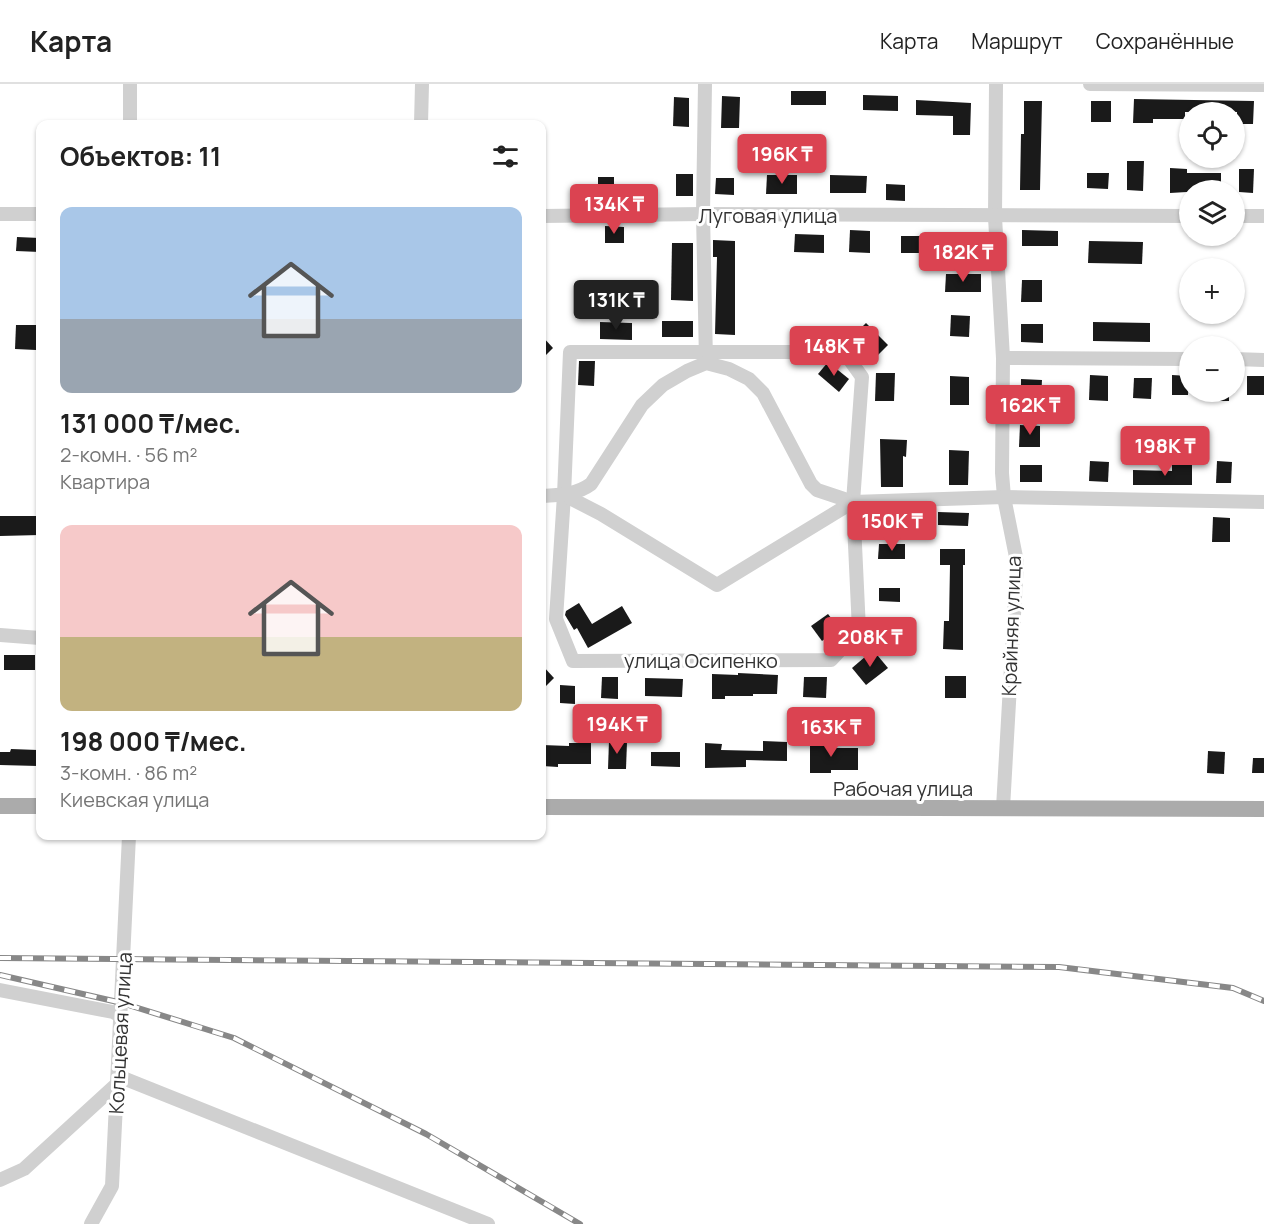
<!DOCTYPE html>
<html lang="ru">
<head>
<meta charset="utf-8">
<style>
	:root { --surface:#fff; --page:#f2f2f2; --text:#222; --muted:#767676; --line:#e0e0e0; --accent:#db4351 }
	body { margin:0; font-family:Manrope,sans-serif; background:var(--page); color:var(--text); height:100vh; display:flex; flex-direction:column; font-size:22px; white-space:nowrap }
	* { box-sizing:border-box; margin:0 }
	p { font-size:20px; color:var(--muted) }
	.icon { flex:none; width:33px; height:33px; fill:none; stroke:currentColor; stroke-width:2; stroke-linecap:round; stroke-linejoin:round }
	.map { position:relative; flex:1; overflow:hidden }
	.drawer { position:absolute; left:36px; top:36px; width:510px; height:720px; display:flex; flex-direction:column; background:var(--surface); border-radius:12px; box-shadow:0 2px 4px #0004 }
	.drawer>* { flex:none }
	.fabs { position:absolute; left:1179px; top:18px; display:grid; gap:12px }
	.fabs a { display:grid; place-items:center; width:66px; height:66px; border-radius:50%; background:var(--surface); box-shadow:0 2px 4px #0004; font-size:30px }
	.price { position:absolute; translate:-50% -51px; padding:0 14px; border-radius:6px; background:var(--accent); color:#fff; font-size:20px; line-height:39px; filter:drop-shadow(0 2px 3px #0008) }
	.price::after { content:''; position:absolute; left:50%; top:36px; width:18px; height:14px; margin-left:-9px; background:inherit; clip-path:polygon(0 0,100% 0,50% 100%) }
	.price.current { background:#222; color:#fff }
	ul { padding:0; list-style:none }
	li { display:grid; align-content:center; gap:12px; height:318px; padding:0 24px }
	li span { display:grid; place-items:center; height:186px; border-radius:12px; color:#555 }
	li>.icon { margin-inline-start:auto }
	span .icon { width:108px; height:108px; fill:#fffc; stroke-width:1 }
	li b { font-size:26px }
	h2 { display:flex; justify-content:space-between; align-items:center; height:72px; padding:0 24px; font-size:26px }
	header { display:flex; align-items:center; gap:36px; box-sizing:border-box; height:84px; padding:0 30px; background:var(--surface); border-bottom:2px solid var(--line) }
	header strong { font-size:28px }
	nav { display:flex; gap:33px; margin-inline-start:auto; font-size:21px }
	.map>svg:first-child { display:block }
	.building { fill:#1a1a1a }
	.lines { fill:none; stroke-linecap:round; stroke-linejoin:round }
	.minor { stroke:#d0d0d0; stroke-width:14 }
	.major { stroke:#ababab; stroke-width:16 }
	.rail-casing { stroke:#888; stroke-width:6 }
	.rail { stroke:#fff; stroke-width:4; stroke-dasharray:11; stroke-linecap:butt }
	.labels { text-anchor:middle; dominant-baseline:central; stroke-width:6; stroke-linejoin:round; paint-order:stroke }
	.street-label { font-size:20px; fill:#333; stroke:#fff }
</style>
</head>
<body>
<header>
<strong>Карта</strong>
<nav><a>Карта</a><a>Маршрут</a><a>Сохранённые</a></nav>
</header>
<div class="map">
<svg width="1264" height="1140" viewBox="0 0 1264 1140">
	<rect width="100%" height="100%" fill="#fff"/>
	<g class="building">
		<rect x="791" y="7" width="35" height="14"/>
		<polygon points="863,11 898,12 898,27 863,26"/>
		<polygon points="722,12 740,13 739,44 721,44"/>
		<polygon points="674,13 689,14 689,43 673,42"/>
		<polygon points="1134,15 1254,17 1253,40 1237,40 1237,28 1185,28 1185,35 1153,35 1153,39 1133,39"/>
		<polygon points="916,16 971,19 970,51 953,51 953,32 916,31"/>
		<polygon points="1024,17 1042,17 1040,106 1020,106 1021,50 1024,50"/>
		<rect x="1091" y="17" width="20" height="21"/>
		<polygon points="1127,77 1144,77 1143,107 1127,106"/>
		<polygon points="1170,84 1187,85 1187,89 1221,89 1221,106 1170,109"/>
		<polygon points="1239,85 1254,85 1253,109 1239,108"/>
		<polygon points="1087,89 1109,89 1108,105 1087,104"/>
		<rect x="676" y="90" width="17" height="22"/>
		<polygon points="767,91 797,91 797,110 766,110"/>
		<polygon points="830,91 867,92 866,109 830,109"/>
		<rect x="598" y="93" width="16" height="21"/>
		<polygon points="716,94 734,94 734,111 715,110"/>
		<polygon points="886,100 905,101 905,117 886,116"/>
		<polygon points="605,142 624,143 624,159 605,159"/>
		<polygon points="850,146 870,147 870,169 849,168"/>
		<polygon points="1022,146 1058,147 1058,162 1022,162"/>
		<polygon points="795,150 824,151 824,169 794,168"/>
		<polygon points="901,152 932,152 931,169 901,169"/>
		<polygon points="17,153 40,154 40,168 16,167"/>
		<polygon points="713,156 735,157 735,251 715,250 717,173 713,173"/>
		<polygon points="1089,157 1143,158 1142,180 1088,179"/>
		<polygon points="672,159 693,159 693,217 671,216"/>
		<polygon points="946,190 981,190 981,208 945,208"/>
		<polygon points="1022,196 1042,196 1042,218 1021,218"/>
		<polygon points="951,231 970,232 969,253 950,252"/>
		<rect x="662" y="237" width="31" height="16"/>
		<polygon points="600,238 632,239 632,256 600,255"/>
		<polygon points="1093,238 1150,239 1150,258 1093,257"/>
		<polygon points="866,239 888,261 877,272 855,250"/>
		<polygon points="1021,240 1043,240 1043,259 1021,258"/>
		<polygon points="16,241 36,241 36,266 15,265"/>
		<rect x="796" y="243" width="33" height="13"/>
		<polygon points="542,252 553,264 542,275"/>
		<polygon points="579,277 595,277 594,302 578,301"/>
		<polygon points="828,278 849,295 839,308 818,290"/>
		<polygon points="876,289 895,289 894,317 875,317"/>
		<polygon points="1090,291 1108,292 1108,317 1089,316"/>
		<polygon points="1172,291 1189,292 1188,311 1172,311"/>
		<polygon points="950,292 969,293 969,321 950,321"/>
		<rect x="1247" y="292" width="17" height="19"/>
		<polygon points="1134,294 1152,294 1151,315 1133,314"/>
		<polygon points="1021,295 1042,296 1041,315 1021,315"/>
		<rect x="1209" y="308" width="20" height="9"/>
		<polygon points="1020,341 1040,342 1040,363 1019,363"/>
		<polygon points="880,355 907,356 906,373 903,372 903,403 881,403"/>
		<polygon points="949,366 969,367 968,401 949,401"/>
		<polygon points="1090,377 1109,378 1108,398 1089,397"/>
		<polygon points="1217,377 1232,378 1231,399 1216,399"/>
		<rect x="1020" y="381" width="22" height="17"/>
		<polygon points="1172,381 1192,381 1192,401 1133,401 1133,386 1172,387"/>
		<polygon points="881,426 899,427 899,442 880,442"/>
		<polygon points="938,428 969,429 968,442 938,441"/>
		<polygon points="0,432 40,432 40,451 0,452"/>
		<polygon points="1213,433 1230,434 1230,458 1212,458"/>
		<polygon points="879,460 905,460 905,475 878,475"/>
		<polygon points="940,465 965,465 965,481 963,481 963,566 943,565 944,537 949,537 950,481 940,481"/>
		<polygon points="879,504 900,504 900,518 879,517"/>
		<polygon points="579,519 592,540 622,522 632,539 588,564 577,544 574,546 565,531 566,527"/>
		<polygon points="828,530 839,544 822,557 811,542"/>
		<rect x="879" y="543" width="21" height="14"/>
		<polygon points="873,566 888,584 866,601 852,584"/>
		<rect x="4" y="571" width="31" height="15"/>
		<polygon points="542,581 554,594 542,606"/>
		<polygon points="738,589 778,591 777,610 753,610 753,612 725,612 725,615 712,615 712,590 738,591"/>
		<rect x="945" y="592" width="21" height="22"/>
		<polygon points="602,593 618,593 618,615 601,614"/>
		<polygon points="804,593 827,593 826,614 803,613"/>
		<polygon points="645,594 683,595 682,613 645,612"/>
		<polygon points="560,601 575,602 575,620 560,619"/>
		<polygon points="810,655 831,656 831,664 858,664 858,686 831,686 831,689 810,689"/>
		<polygon points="609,657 627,658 626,685 608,685"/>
		<polygon points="763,657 787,658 787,677 746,676 746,683 705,684 705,659 722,660 721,666 763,667"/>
		<polygon points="569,659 591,659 591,680 558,680 558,683 542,682 542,661 569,662"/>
		<polygon points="11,665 38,666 38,682 0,681 0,668 10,668"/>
		<polygon points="1208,667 1225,668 1224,690 1207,689"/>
		<polygon points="651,668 680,668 680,683 651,682"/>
		<polygon points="1253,674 1264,674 1264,689 1252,689"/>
	</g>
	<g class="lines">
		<g class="minor">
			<polyline points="705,0 703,130 706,277"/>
			<polyline points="996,0 995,133 1003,274 1002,389 1004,413 1017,478 1003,724"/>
			<polyline points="1090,0 1264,1"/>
			<polyline points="130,40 130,0"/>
			<polyline points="421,40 422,0"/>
			<polyline points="0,130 40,130"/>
			<polyline points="542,132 703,130 1190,132"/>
			<polyline points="1234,132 1264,132"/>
			<polygon points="570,268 844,268 862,293 853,418 859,546 831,576 573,577 556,535 564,411"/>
			<polyline points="1003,274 1190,275"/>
			<polyline points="1234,275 1264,276"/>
			<polyline points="564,411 601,430 717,501 853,418"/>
			<path d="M542,412C559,411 576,411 591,400L642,321L663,301L687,287L706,279L729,285L749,295L763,309L811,400L817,406L853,418L1004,413L1264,418"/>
			<polyline points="0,551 40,554"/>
			<polyline points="0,906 113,928 122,933"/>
			<polyline points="118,992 488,1140"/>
			<polyline points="0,1096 24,1085 118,999"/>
			<polyline points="91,1140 112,1102 129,752"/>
		</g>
		<g class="major">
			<polyline points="0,722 40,722"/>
			<polyline points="542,723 1264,725"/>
		</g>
		<g class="rail-casing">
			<g id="rail">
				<polyline points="0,874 1059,883 1233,904 1264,917"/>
				<polyline points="0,891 122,919 234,954 426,1050 580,1140"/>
			</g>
		</g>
		<use href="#rail" class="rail"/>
	</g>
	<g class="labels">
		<g class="street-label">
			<text x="768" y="131">Луговая улица</text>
			<text transform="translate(1011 542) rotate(-88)">Крайняя улица</text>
			<text x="701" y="576">улица Осипенко</text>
			<text x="903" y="704">Рабочая улица</text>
			<text transform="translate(120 949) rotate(-87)">Кольцевая улица</text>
		</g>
	</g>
</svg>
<div class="fabs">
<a><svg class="icon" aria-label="locate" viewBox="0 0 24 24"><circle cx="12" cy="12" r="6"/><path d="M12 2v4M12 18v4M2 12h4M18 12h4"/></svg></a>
<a><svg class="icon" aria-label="layers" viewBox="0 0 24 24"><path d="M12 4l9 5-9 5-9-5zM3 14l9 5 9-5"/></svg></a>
<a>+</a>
<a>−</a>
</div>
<b class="price" style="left:782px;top:101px">196K ₸</b>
<b class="price" style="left:614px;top:151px">134K ₸</b>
<b class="price" style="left:963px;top:199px">182K ₸</b>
<b class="price current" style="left:616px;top:247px">131K ₸</b>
<b class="price" style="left:834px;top:293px">148K ₸</b>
<b class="price" style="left:1030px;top:352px">162K ₸</b>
<b class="price" style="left:1165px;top:393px">198K ₸</b>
<b class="price" style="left:892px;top:468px">150K ₸</b>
<b class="price" style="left:870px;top:584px">208K ₸</b>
<b class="price" style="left:617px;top:671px">194K ₸</b>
<b class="price" style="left:831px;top:674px">163K ₸</b>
<section class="drawer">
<h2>Объектов: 11<svg class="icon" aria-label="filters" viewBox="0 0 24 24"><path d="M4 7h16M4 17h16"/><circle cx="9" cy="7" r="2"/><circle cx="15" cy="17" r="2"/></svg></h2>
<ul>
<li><span style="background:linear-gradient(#a9c7e8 60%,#9aa5b1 0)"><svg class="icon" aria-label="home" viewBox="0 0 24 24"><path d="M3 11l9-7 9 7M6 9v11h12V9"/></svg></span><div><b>131 000 ₸/мес.</b><p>2-комн. · 56 m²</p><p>Квартира</p></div></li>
<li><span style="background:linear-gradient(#f6c9c9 60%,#c2b280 0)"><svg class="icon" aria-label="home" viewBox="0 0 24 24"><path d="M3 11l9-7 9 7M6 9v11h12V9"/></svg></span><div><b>198 000 ₸/мес.</b><p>3-комн. · 86 m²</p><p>Киевская улица</p></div></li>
</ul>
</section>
</div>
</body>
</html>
